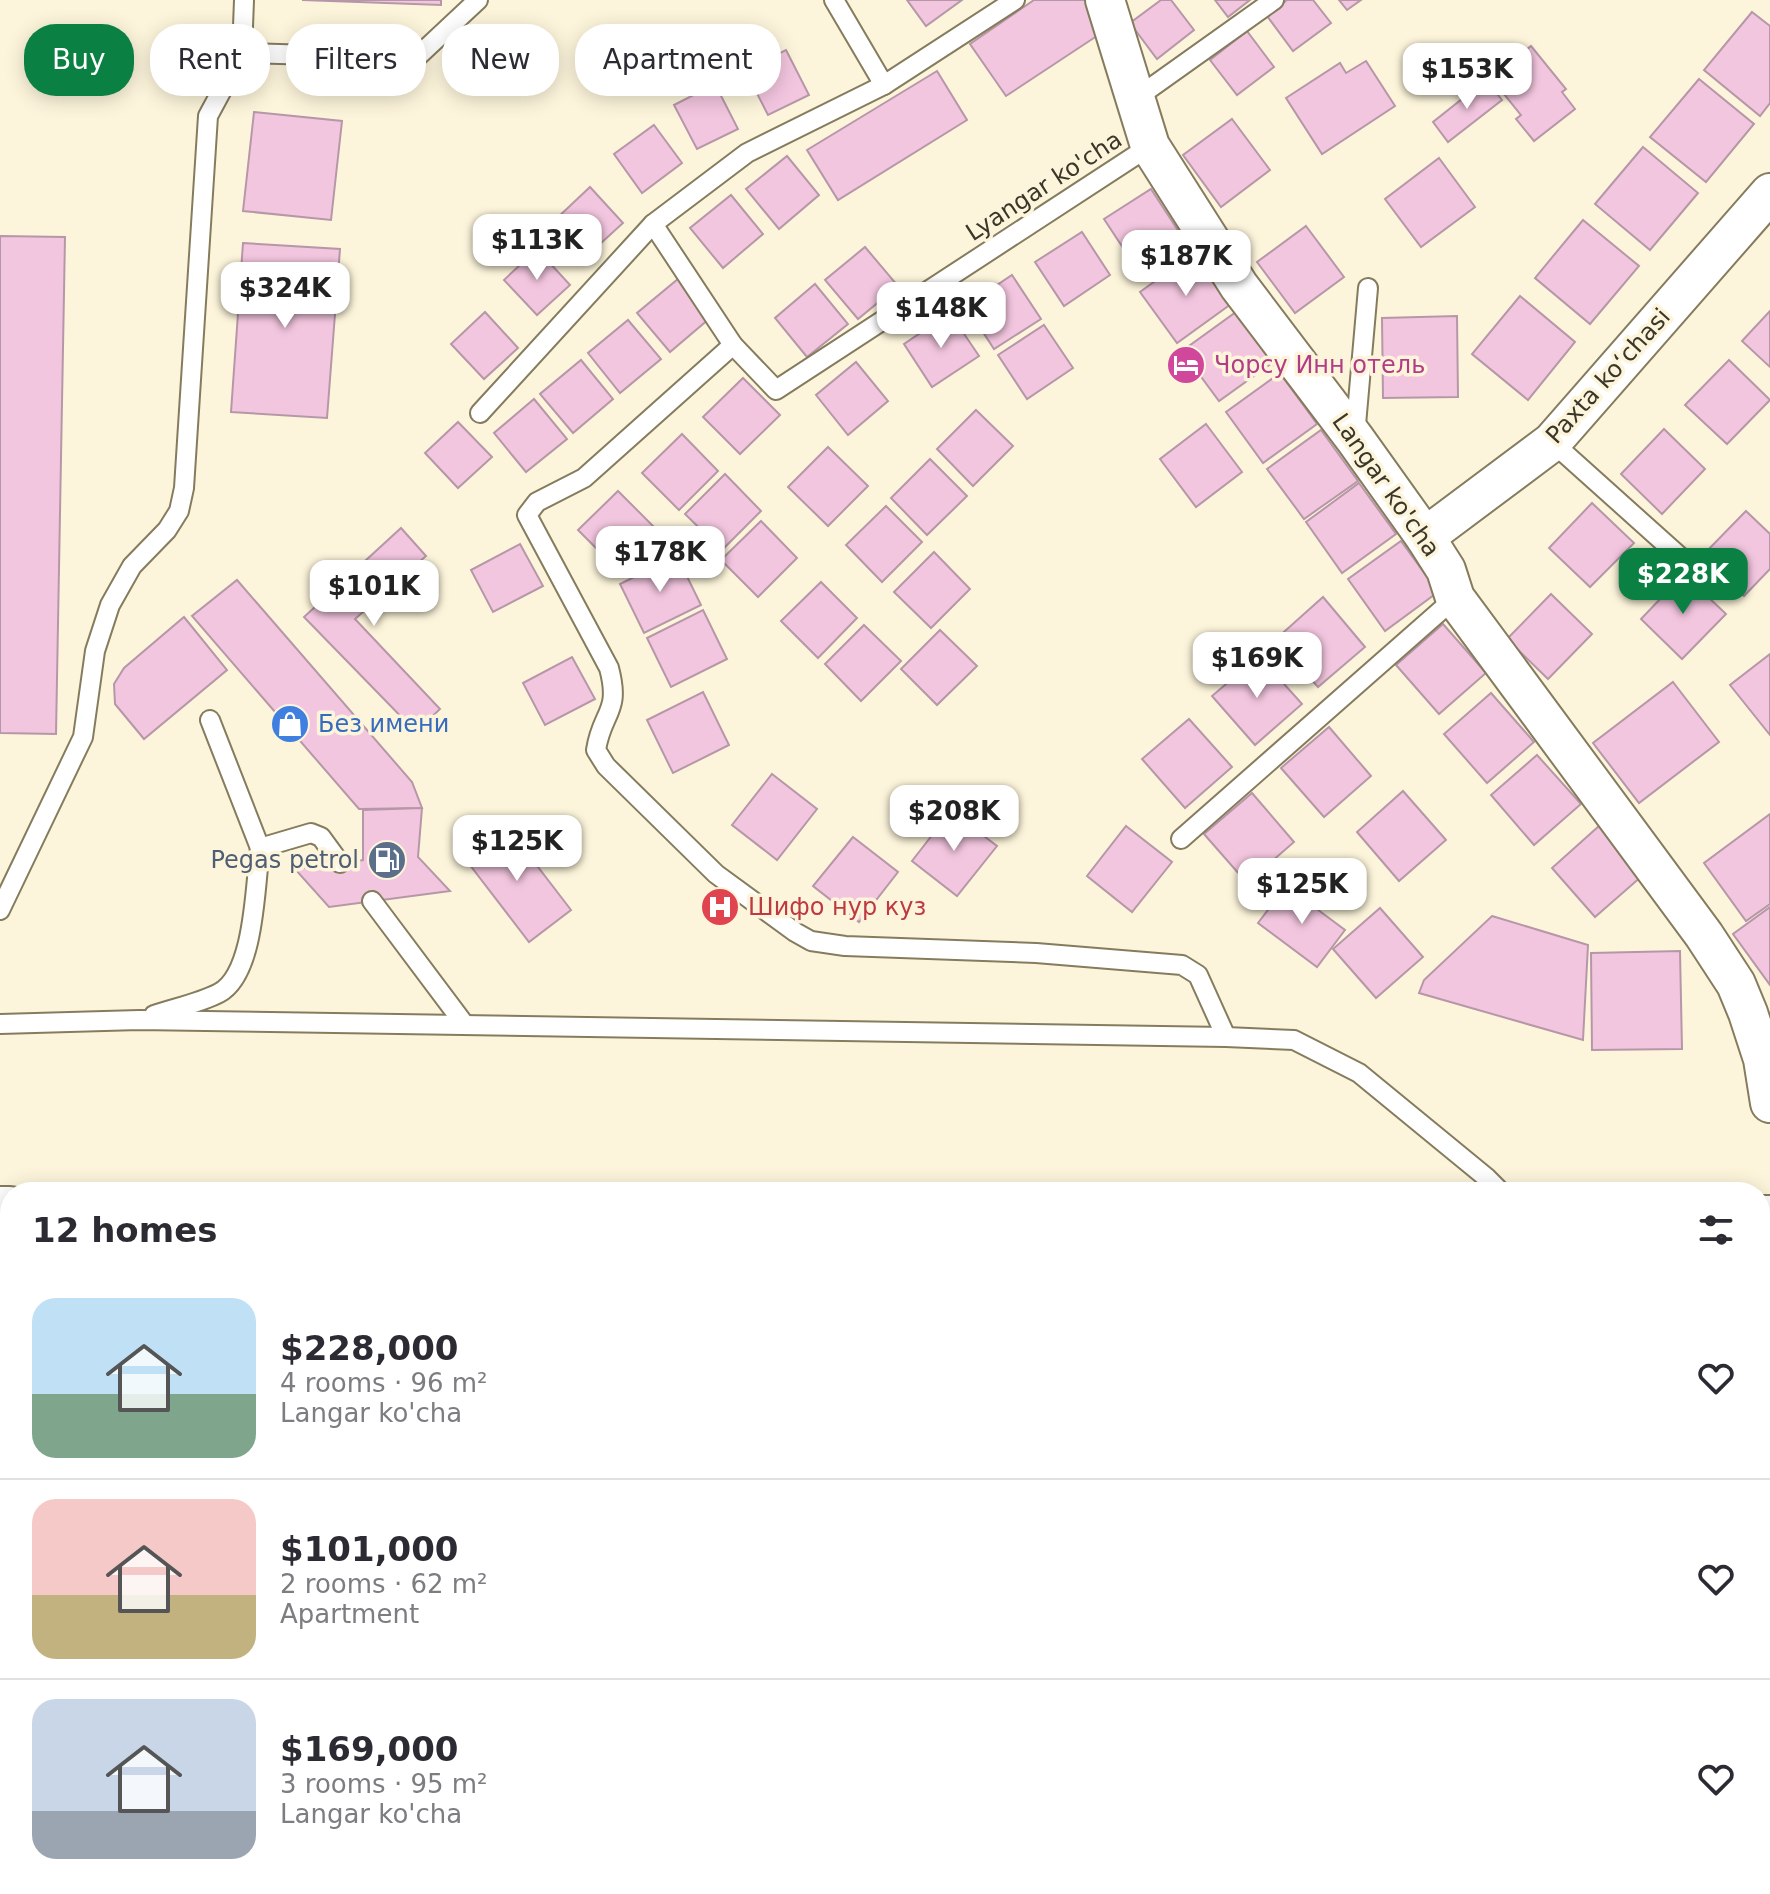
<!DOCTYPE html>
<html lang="en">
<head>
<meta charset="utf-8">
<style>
	:root { --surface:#fff; --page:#f2f2f3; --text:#2b2b33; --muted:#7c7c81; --line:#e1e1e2; --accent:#0b8043 }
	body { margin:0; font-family:"DejaVu Sans",sans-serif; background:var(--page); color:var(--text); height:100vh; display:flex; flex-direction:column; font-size:30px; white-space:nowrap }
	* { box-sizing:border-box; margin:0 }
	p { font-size:26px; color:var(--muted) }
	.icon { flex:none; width:44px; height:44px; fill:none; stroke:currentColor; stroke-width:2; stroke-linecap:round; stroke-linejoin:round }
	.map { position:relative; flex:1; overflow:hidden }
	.details { position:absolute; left:0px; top:1182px; width:1770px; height:712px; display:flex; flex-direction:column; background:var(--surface); border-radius:32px 32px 0 0; box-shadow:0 4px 20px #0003 }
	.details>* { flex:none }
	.top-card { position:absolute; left:24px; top:24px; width:800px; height:72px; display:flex; gap:16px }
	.price { position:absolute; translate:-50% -68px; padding:0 18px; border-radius:16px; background:#fff; color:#222; font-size:26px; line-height:52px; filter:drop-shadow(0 2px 4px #0008) }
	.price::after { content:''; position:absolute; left:50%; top:48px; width:24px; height:18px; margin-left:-12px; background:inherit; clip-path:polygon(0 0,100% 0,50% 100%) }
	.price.active { background:var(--accent); color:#fff }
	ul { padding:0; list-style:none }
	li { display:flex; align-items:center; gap:24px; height:200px; padding:0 32px }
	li+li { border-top:2px solid var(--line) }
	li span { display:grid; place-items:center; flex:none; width:224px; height:160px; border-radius:24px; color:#555 }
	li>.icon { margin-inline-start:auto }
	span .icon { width:96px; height:96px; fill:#fffc; stroke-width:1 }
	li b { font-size:34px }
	h2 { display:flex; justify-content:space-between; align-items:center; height:96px; padding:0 32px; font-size:34px }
	.chip { padding:0 28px; border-radius:32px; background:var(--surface); box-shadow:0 4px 20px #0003; font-size:28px; line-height:72px }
	.chip.active { background:var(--accent); color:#fff }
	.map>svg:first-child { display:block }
	.green { fill:#b1cab8 }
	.building { fill:#f3c6df; stroke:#b697a8; stroke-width:2 }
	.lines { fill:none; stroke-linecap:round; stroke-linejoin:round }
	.lane-casing { stroke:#857c5e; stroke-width:22 }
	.street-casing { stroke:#857c5e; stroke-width:42 }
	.primary-casing { stroke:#857c5e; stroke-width:48 }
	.lane { stroke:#fff; stroke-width:18 }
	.street { stroke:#fff; stroke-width:38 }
	.primary { stroke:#fff; stroke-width:44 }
	.labels { text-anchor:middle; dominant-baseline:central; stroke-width:7; stroke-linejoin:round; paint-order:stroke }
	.street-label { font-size:24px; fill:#3a3629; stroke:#fdf5db }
	.hotel-label { font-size:24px; fill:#b23c85; stroke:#fdf5db; text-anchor:start }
	.shop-label { font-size:24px; fill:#366cbe; stroke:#fdf5db; text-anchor:start }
	.service-label { font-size:24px; fill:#4e5e75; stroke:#fdf5db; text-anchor:end }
	.health-label { font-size:24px; fill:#be3a42; stroke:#fdf5db; text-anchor:start }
</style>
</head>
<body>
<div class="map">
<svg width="1770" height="1894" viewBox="0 0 1770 1894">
	<rect width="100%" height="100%" fill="#fdf5db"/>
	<g class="green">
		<polygon points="0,1357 10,1357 10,1404 0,1405"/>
		<polygon points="1770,1733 1770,1826 1760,1827 1760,1734"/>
	</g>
	<g class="building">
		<polygon points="302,0 441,0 441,5"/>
		<polygon points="907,0 962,0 926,26"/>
		<polygon points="1034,0 1096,0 1109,28 1006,96 970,44"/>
		<polygon points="1161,0 1171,0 1194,30 1157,59 1130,23"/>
		<polygon points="1215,0 1250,0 1228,17"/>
		<polygon points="1287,0 1313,0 1331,23 1293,51 1267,16"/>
		<polygon points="1339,0 1361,0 1347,10"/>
		<polygon points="1752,12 1770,26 1770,103 1760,116 1704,70"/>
		<polygon points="1247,31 1274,67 1237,95 1210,60"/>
		<polygon points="1531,46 1566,89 1562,92 1575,109 1534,141 1516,119 1521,115 1491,78"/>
		<polygon points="786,50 809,95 768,115 745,70"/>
		<polygon points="1366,61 1395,106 1322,154 1286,98 1340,63 1346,73"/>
		<polygon points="937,71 967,120 838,200 807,150"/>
		<polygon points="1699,79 1754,124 1706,182 1650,137"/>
		<polygon points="1486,80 1502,100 1448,142 1433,122"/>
		<polygon points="715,84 738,129 697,149 674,105"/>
		<polygon points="254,112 342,121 331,220 243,211"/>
		<polygon points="1232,119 1270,170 1221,207 1183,155"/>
		<polygon points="654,125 682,163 642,193 614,154"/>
		<polygon points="1643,147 1698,193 1650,250 1595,204"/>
		<polygon points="787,156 819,195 779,229 746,189"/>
		<polygon points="1439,158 1475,207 1421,247 1385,199"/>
		<polygon points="590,187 623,223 589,254 556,219"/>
		<polygon points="1151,189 1179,232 1133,263 1104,219"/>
		<polygon points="731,195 763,234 723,268 690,228"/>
		<polygon points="1583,220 1639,266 1590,324 1535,278"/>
		<polygon points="1306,226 1344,277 1295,313 1257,262"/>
		<polygon points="1082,232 1110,275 1064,306 1035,262"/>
		<polygon points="0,236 65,237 56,734 0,733"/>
		<polygon points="243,243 340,249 327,418 231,412"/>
		<polygon points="865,247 898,286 858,319 825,280"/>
		<polygon points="537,249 570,285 537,315 504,280"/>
		<polygon points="1194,253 1231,304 1177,343 1140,292"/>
		<polygon points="1012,275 1041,319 994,349 966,306"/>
		<polygon points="678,279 710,318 670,352 637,313"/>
		<polygon points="815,284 848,324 807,357 775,318"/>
		<polygon points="1520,296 1575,342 1528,400 1472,354"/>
		<polygon points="1770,311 1770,367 1742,341"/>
		<polygon points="485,312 518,348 484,379 451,344"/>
		<polygon points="1236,312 1272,363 1219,401 1182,351"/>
		<polygon points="950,313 979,356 932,387 904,344"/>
		<polygon points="1457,316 1458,397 1383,398 1382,318"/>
		<polygon points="628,320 661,359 620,393 588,353"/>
		<polygon points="1044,325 1073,368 1027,399 998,355"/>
		<polygon points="581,360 613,399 573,433 540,394"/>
		<polygon points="1729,360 1770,400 1727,444 1685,405"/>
		<polygon points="856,362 888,401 848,435 816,395"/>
		<polygon points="1280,373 1317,424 1263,463 1226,412"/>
		<polygon points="743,378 780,415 740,454 703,417"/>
		<polygon points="534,399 567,439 526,472 494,433"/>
		<polygon points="976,410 1013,446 973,486 937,449"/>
		<polygon points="458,422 492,457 458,488 425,453"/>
		<polygon points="1206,424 1242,472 1196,507 1160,459"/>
		<polygon points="1664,429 1705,469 1662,514 1621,474"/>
		<polygon points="1321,430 1358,481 1304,519 1267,469"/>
		<polygon points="682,434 718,471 679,510 642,473"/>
		<polygon points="828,447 868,486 828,526 788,487"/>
		<polygon points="930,459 967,496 927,535 891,498"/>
		<polygon points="725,474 761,511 722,550 685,514"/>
		<polygon points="1359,483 1396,534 1342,573 1306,522"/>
		<polygon points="618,491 654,527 615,567 578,530"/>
		<polygon points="1592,503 1634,543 1590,587 1549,548"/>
		<polygon points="886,506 922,542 882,582 846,545"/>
		<polygon points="1746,511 1770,534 1770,569 1744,596 1702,556"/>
		<polygon points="761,521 797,558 758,597 721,560"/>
		<polygon points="401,528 426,556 355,619 440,709 416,732 304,617"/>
		<polygon points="1401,541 1438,592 1385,631 1348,579"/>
		<polygon points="520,544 543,586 493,612 471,570"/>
		<polygon points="934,552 970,589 931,628 894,592"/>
		<polygon points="677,556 701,605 644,633 620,584"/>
		<polygon points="1684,574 1726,614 1682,659 1641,619"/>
		<polygon points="237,580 412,782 422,808 359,809 192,616"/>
		<polygon points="821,582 857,618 818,658 781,621"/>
		<polygon points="1551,594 1592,634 1548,679 1507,639"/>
		<polygon points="1323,597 1365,647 1318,687 1276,639"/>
		<polygon points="703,610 727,659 671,687 647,638"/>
		<polygon points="184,617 227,670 144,739 115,704 114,684 124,668"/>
		<polygon points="1443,624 1486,673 1439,714 1396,665"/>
		<polygon points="864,625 901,661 861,701 825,664"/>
		<polygon points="940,630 977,666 937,705 901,669"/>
		<polygon points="1770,654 1770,735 1730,685"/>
		<polygon points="1259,656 1302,704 1255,745 1212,696"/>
		<polygon points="572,657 595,699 545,725 523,683"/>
		<polygon points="1673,682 1719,742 1639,803 1593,743"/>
		<polygon points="703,692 729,745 673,773 647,720"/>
		<polygon points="1491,693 1534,742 1487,783 1444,734"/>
		<polygon points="1189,719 1232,767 1185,808 1142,759"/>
		<polygon points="1329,727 1371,776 1324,817 1281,768"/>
		<polygon points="1537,755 1581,804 1534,845 1491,795"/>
		<polygon points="772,774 817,809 777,860 732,825"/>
		<polygon points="1403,791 1446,840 1399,881 1357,832"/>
		<polygon points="1252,793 1294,842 1247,883 1204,834"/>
		<polygon points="422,808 418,857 450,891 329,907 295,869 363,860 363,810"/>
		<polygon points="951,811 997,846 957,896 912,861"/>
		<polygon points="1770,814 1770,904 1746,921 1704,863"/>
		<polygon points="505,824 571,910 529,942 463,856"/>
		<polygon points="1126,826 1172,862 1132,912 1087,876"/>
		<polygon points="1599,826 1642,876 1595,917 1552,868"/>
		<polygon points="853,837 898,872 859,922 813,886"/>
		<polygon points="1286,886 1345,930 1317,967 1258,923"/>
		<polygon points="1770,907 1770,985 1733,934"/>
		<polygon points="1380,908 1423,957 1376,998 1333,949"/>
		<polygon points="1492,916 1588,945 1583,1040 1419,993 1424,980"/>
		<polygon points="1680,951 1682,1049 1592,1050 1591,953"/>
		<rect x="1760" y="1522" width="10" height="76"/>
		<polygon points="0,1523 10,1525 10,1624 0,1626"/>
		<polygon points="10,1786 10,1884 22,1884 4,1890 0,1877 0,1790"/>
		<polygon points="37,1884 40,1884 42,1894 12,1894"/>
		<polygon points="107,1884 132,1884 113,1894"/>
		<polygon points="244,1884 324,1884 304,1894 248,1894"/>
		<polygon points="345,1884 384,1884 387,1894 349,1894"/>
		<rect x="605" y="1884" width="261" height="10"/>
		<polygon points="1052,1886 1197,1891 1197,1894 1052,1894"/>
	</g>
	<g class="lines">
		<g class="lane-casing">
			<g id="lane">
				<polyline points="834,0 884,85"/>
				<polyline points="242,53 416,58 478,0"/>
				<polyline points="1135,99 1274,0"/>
				<polyline points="653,224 733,345 776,390 1150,146"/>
				<path d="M733,345L584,478L537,502L527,515L609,668C621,713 602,711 596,750L606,766L716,874L795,932L811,941L845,946L1036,953L1182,965L1198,975L1226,1037"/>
				<polyline points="480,413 653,224 747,153 884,85 1015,0"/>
				<polyline points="1355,436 1368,288"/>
				<polyline points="1552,442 1688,564"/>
				<polyline points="210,720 260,848"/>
				<polyline points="1181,839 1455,598"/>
				<polyline points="372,901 465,1025"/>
				<polyline points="0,910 83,737 95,651 110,605 132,566 167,530 179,511 184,488 208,116 242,53 244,0"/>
				<path d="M154,1015C175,1008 200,1003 219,993C255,974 255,885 260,848L311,833L321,837L340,863"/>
				<polyline points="0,1024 139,1020 1226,1037 1294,1040 1359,1073 1487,1178 1501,1192"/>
				<polyline points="0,1489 10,1490"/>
				<polyline points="1760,1663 1770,1663"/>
				<polyline points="0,1718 10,1752"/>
				<polyline points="1760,1848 1770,1848"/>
				<polyline points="48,1884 51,1894"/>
				<polyline points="529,1884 530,1894"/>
				<polyline points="922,1894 923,1884"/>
				<polyline points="1336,1894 1336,1884"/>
			</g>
		</g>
		<g class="street-casing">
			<g id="street">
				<polyline points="1105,0 1150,146 1239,286 1355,439 1425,537 1446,570 1455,598 1704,935 1736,984 1748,1013 1763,1059 1770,1103"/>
				<polyline points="1425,537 1552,442 1770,193"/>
			</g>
		</g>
		<g class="primary-casing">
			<g id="primary">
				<polyline points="0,1209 10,1209"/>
				<polyline points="1760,1218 1770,1218"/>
				<polyline points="0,1287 10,1287"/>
				<polyline points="1760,1293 1770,1293"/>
			</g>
		</g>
		<use href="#lane" class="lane"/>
		<use href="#street" class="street"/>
		<use href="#primary" class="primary"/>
	</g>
	<defs>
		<g id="hotel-disc" transform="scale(2)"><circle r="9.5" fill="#d1479c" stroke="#fdf5db"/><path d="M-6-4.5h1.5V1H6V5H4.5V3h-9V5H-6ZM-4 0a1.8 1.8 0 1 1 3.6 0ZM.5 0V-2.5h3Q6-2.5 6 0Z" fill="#fff"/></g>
		<g id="shop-disc" transform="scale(2)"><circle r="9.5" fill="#3f7fe0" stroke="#fdf5db"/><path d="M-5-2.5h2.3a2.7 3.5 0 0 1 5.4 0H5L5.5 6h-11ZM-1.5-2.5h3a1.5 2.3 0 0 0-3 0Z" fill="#fff"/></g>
		<g id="fuel-disc" transform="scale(2)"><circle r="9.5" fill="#5c6f8a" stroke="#fdf5db"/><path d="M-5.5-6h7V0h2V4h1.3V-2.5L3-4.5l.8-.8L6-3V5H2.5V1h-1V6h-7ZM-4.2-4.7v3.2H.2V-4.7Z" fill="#fff"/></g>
		<g id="hospital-disc" transform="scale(2)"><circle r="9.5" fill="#e0444e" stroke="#fdf5db"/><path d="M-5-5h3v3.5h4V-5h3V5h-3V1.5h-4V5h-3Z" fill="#fff"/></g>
	</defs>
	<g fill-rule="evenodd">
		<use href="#hotel-disc" x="1186" y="365"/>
		<use href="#shop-disc" x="290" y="724"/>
		<use href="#fuel-disc" x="387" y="860"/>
		<use href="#hospital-disc" x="720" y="907"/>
	</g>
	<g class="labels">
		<g class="street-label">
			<text transform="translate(1044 186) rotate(-33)">Lyangar ko'cha</text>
			<text transform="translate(1608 376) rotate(-48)">Paxta ko‘chasi</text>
			<text transform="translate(1386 485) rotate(55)">Langar ko'cha</text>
		</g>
		<g class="hotel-label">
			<text x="1214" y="365">Чорсу Инн отель</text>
		</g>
		<g class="shop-label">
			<text x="318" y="724">Без имени</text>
		</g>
		<g class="service-label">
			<text x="359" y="860">Pegas petrol</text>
		</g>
		<g class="health-label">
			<text x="748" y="907">Шифо нур куз</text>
		</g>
	</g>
</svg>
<b class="price" style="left:1467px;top:111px">$153K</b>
<b class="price" style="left:537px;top:282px">$113K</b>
<b class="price" style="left:1186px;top:298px">$187K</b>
<b class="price" style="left:285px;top:330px">$324K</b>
<b class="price" style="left:941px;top:350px">$148K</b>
<b class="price" style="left:660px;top:594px">$178K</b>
<b class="price active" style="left:1683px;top:616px">$228K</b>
<b class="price" style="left:374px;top:628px">$101K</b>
<b class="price" style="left:1257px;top:700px">$169K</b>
<b class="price" style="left:954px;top:853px">$208K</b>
<b class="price" style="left:517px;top:883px">$125K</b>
<b class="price" style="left:1302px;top:926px">$125K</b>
<div class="top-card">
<a class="chip active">Buy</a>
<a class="chip">Rent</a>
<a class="chip">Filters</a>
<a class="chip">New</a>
<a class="chip">Apartment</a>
</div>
<section class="details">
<h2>12 homes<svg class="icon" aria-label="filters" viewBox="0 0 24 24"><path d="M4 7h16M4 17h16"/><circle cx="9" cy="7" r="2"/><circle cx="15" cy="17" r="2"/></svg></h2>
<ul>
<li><span style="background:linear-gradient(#bfe0f5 60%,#7fa58c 0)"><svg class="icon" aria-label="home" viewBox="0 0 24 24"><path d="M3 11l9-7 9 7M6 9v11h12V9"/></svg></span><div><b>$228,000</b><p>4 rooms · 96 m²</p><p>Langar ko'cha</p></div><svg class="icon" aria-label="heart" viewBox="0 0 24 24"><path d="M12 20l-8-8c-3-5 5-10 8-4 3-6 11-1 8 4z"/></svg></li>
<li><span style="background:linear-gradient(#f6c9c9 60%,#c2b280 0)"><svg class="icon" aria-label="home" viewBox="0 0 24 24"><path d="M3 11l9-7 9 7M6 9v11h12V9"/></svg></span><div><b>$101,000</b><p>2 rooms · 62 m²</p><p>Apartment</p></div><svg class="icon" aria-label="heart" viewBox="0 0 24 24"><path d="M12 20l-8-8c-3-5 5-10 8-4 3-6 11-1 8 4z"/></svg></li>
<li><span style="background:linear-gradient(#c9d6e8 70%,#9aa5b1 0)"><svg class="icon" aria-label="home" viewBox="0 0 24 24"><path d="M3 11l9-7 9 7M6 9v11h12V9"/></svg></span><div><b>$169,000</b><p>3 rooms · 95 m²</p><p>Langar ko'cha</p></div><svg class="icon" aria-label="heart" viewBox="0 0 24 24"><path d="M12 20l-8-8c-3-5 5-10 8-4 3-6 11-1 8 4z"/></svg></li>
</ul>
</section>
</div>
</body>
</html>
